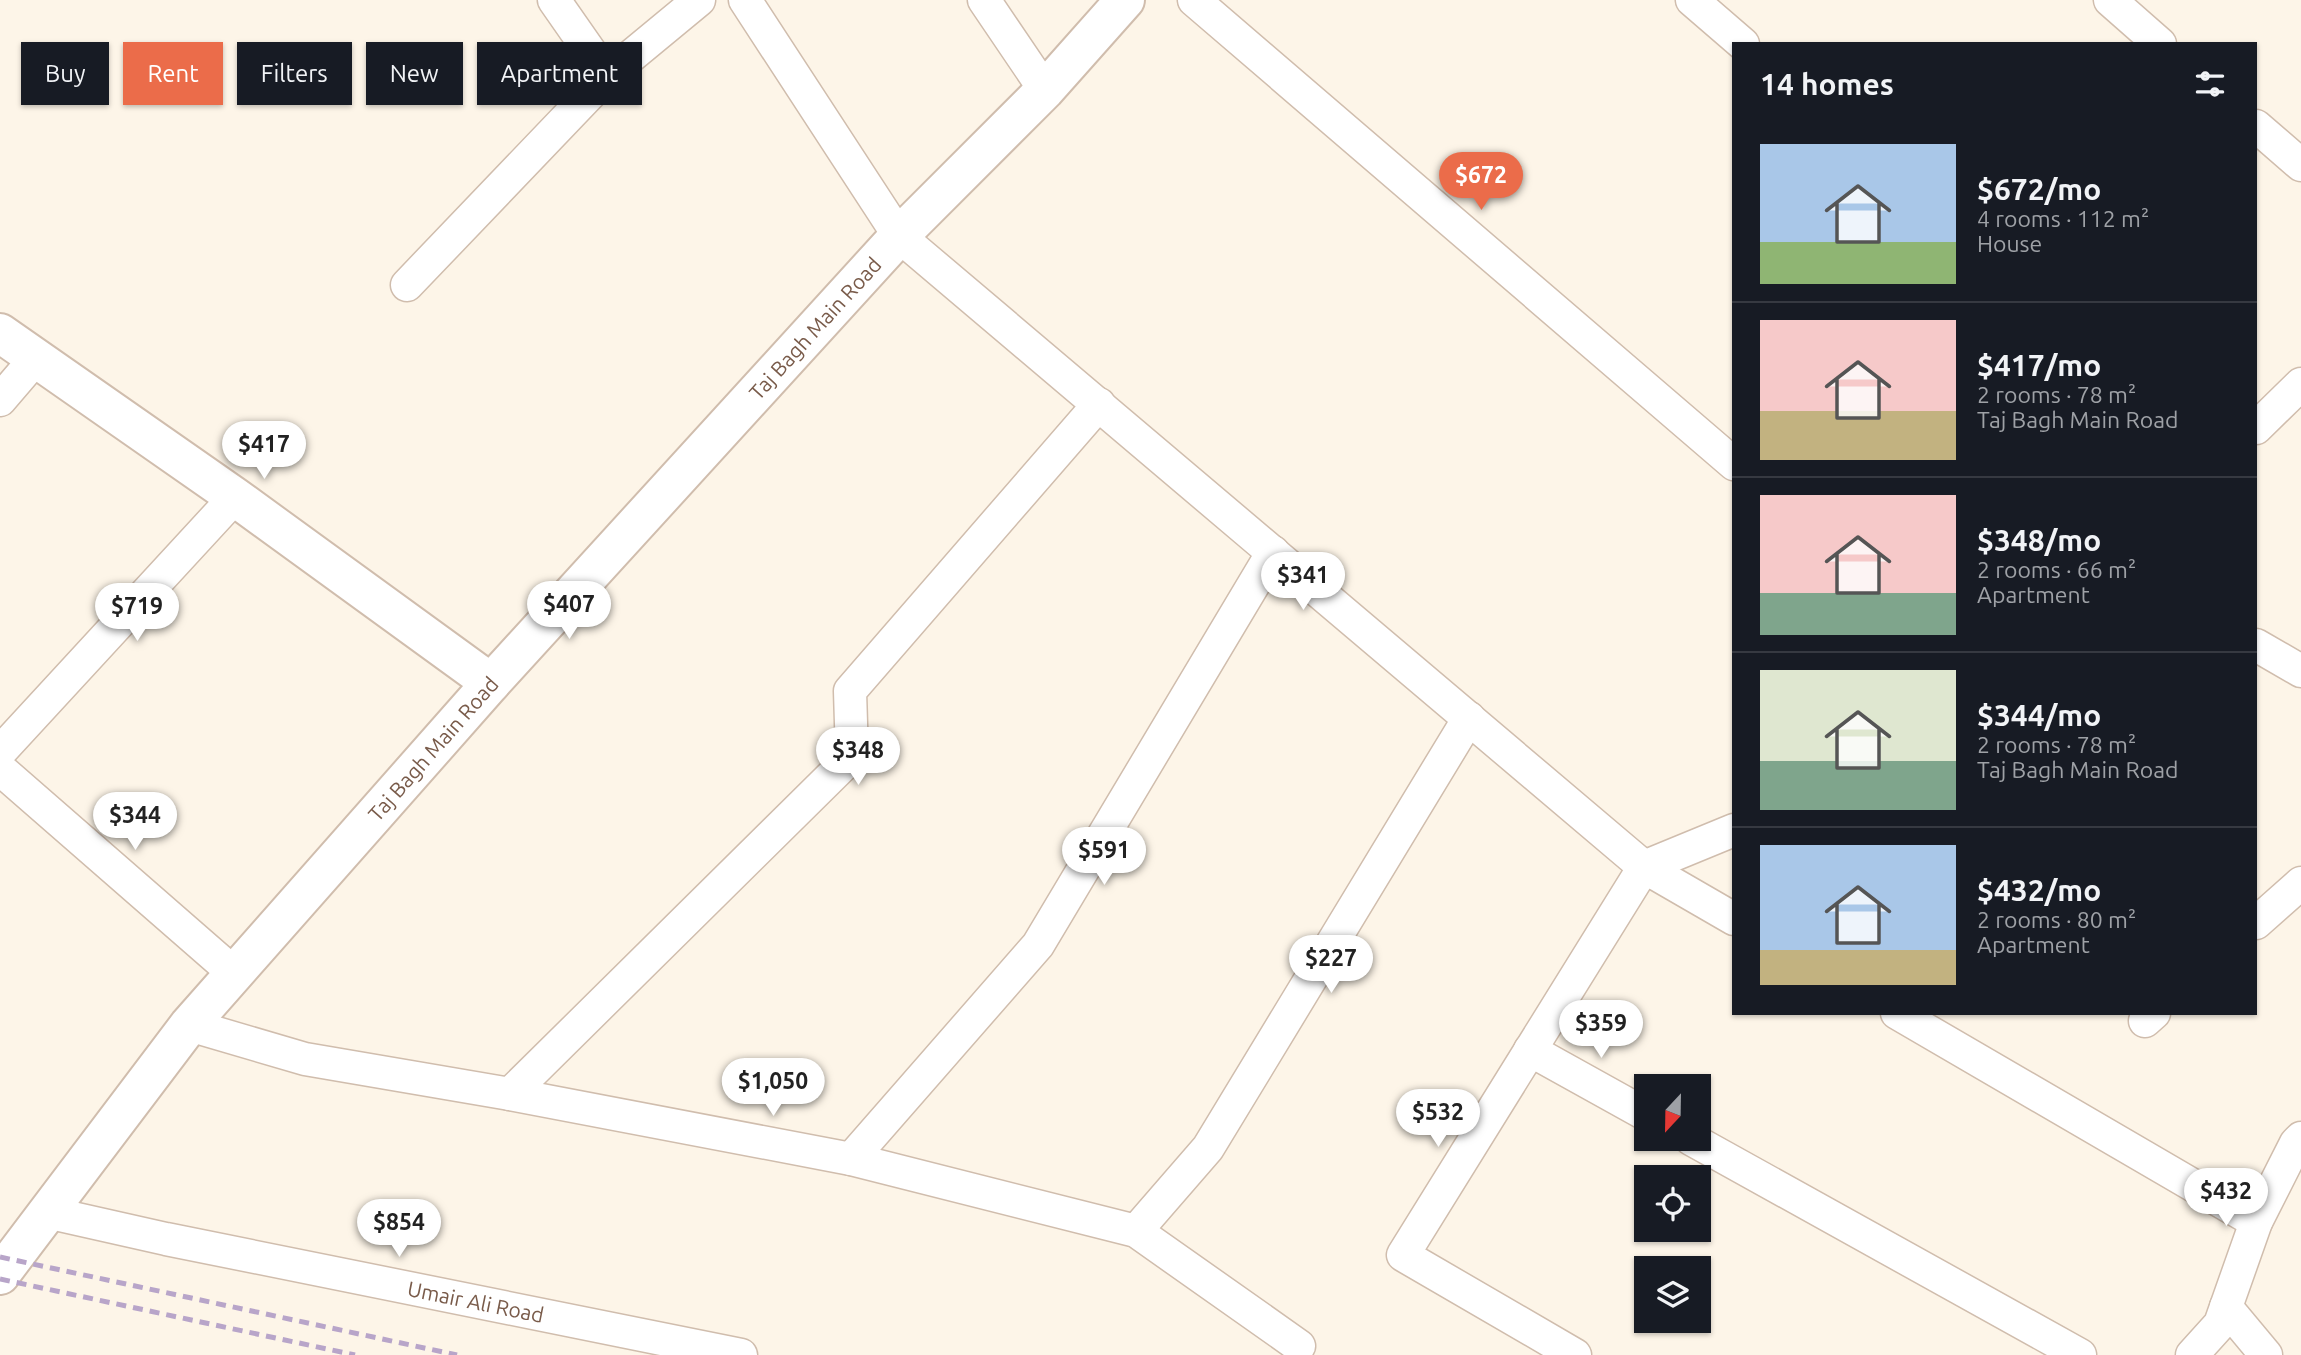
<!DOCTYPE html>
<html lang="en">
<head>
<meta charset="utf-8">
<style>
	:root { --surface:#171b24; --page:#242831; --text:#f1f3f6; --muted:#9ea1a6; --line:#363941; --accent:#eb6c4a }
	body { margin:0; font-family:Ubuntu,sans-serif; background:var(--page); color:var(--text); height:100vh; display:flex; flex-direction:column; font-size:26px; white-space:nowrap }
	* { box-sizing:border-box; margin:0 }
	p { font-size:23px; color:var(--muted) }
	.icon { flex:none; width:38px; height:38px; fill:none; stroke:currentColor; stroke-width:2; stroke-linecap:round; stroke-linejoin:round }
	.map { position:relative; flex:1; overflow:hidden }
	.details { position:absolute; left:1732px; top:42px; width:525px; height:973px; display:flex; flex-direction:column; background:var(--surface); border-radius:0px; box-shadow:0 2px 5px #0004 }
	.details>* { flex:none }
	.banner { position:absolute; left:21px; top:42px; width:665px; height:63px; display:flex; gap:14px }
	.needle { width:46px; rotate:202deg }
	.buttons { position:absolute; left:1634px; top:1074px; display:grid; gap:14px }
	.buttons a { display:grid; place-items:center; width:77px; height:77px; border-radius:0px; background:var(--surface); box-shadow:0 2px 5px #0004; font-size:35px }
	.price { position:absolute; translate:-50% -60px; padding:0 16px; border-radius:24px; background:#fff; color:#222; font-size:23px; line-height:46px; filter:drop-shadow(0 2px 4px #0008) }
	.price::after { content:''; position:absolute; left:50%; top:42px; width:21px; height:16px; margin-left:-10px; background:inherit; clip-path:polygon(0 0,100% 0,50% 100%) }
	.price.current { background:var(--accent); color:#fff }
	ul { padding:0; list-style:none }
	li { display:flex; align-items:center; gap:21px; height:175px; padding:0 28px }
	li+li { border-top:2px solid var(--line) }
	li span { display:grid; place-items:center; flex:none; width:196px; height:140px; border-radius:0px; color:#555 }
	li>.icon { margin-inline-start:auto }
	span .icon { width:84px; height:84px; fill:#fffc; stroke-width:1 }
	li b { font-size:30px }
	h2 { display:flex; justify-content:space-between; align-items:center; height:84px; padding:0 28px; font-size:30px }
	.pill { padding:0 24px; border-radius:0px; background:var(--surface); box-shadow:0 2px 5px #0004; font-size:24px; line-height:63px }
	.pill.current { background:var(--accent); color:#fff }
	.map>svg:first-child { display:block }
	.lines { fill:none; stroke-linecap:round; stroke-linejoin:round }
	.minor-casing { stroke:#d0bdad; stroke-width:35 }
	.tertiary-casing { stroke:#d0bdad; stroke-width:42 }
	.minor { stroke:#fff; stroke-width:32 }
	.tertiary { stroke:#fff; stroke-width:38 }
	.rail { stroke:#b8a5c9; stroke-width:5; stroke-dasharray:10 7; stroke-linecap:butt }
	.labels { text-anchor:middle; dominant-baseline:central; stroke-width:5; stroke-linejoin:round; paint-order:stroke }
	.street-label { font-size:21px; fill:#795b4a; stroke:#fff9f0 }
</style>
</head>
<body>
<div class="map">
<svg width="2301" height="1355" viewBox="0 0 2301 1355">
	<rect width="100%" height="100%" fill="#fdf5e8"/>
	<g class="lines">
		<g class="minor-casing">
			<g id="minor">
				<polyline points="554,0 607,76"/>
				<polyline points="745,0 899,236 1644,867 1734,830"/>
				<polyline points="984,0 1045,90"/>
				<polyline points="1194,0 1734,464"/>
				<polyline points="1692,0 1743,44"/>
				<polyline points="2110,0 2160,44"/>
				<polyline points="2256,126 2301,165"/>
				<polyline points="407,285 607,76 699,0"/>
				<polyline points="0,400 36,358"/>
				<polyline points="2256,428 2301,384"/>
				<polyline points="2256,645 2301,671"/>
				<polyline points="0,752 235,497"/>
				<polyline points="0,769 235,974"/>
				<polyline points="2256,923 2301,883"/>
				<polyline points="1897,1013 2256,1222"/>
				<polyline points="2145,1021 2154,1013"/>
				<polyline points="189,1025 305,1059 510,1094 851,1159 1136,1231 1299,1346"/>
				<polyline points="1530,1050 1647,1115"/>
				<polyline points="510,1094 852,756 850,691 1099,404"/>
				<polyline points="1691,1139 2080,1355"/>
				<polyline points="851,1159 1038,945 1273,552"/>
				<path id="s1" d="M46,1212L166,1239L741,1355"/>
				<polyline points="1136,1231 1208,1148 1469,718"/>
				<polyline points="2226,1307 2266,1355"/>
				<polyline points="1575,1355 1403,1255 1644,867 1734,919"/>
				<polyline points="2192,1355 2220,1324 2256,1222 2296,1143 2301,1138"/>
			</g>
		</g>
		<g class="tertiary-casing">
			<g id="tertiary">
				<polyline points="0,333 235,497 491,683"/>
				<path id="s2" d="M0,1275L189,1025L491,683L899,236L1045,90L1125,0"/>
			</g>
		</g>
		<use href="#minor" class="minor"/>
		<use href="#tertiary" class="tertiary"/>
		<g class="rail">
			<polyline points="0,1257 457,1355"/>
			<polyline points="0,1279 355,1355"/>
		</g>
	</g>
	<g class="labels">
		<g class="street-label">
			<text stroke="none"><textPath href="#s2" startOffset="1250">Taj Bagh Main Road</textPath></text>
			<text stroke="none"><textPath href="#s2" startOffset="682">Taj Bagh Main Road</textPath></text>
			<text stroke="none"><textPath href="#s1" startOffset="439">Umair Ali Road</textPath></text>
		</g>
	</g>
</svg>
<div class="buttons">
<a><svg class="needle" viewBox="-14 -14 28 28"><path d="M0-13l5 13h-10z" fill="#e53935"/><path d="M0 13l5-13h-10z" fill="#9ea1a6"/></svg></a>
<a><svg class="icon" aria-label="locate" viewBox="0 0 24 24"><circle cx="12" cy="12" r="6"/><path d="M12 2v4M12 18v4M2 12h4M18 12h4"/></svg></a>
<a><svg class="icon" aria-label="layers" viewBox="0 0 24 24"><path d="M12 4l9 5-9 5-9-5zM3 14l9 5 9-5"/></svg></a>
</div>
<b class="price current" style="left:1481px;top:212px">$672</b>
<b class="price" style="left:264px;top:481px">$417</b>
<b class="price" style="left:1303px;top:612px">$341</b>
<b class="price" style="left:569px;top:641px">$407</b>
<b class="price" style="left:137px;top:643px">$719</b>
<b class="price" style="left:858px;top:787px">$348</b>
<b class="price" style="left:135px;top:852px">$344</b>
<b class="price" style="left:1104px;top:887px">$591</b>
<b class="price" style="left:1331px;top:995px">$227</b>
<b class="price" style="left:1601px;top:1060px">$359</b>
<b class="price" style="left:773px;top:1118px">$1,050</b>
<b class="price" style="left:1438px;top:1149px">$532</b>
<b class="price" style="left:2226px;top:1228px">$432</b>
<b class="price" style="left:399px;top:1259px">$854</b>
<div class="banner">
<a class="pill">Buy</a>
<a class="pill current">Rent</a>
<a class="pill">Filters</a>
<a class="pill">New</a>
<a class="pill">Apartment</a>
</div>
<section class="details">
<h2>14 homes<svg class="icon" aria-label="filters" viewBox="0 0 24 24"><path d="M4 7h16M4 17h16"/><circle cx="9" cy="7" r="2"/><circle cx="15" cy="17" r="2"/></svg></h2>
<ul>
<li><span style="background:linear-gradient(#a9c7e8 70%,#8fb573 0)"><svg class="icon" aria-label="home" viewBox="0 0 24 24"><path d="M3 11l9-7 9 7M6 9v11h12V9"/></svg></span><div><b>$672/mo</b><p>4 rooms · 112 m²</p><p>House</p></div></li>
<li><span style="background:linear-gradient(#f6c9c9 65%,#c2b280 0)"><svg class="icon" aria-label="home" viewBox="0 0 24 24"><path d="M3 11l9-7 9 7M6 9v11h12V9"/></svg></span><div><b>$417/mo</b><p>2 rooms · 78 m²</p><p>Taj Bagh Main Road</p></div></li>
<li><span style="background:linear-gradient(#f6c9c9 70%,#7fa58c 0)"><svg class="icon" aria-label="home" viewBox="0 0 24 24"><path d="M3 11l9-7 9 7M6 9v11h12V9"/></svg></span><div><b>$348/mo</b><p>2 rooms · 66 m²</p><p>Apartment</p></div></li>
<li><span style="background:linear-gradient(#dfe7d0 65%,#7fa58c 0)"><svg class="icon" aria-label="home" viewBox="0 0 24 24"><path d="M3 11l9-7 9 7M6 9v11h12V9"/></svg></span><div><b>$344/mo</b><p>2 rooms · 78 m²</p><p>Taj Bagh Main Road</p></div></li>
<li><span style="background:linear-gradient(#a9c7e8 75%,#c2b280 0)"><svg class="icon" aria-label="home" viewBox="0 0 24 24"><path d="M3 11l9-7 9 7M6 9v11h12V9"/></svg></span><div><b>$432/mo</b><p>2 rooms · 80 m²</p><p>Apartment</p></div></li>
</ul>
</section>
</div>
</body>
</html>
